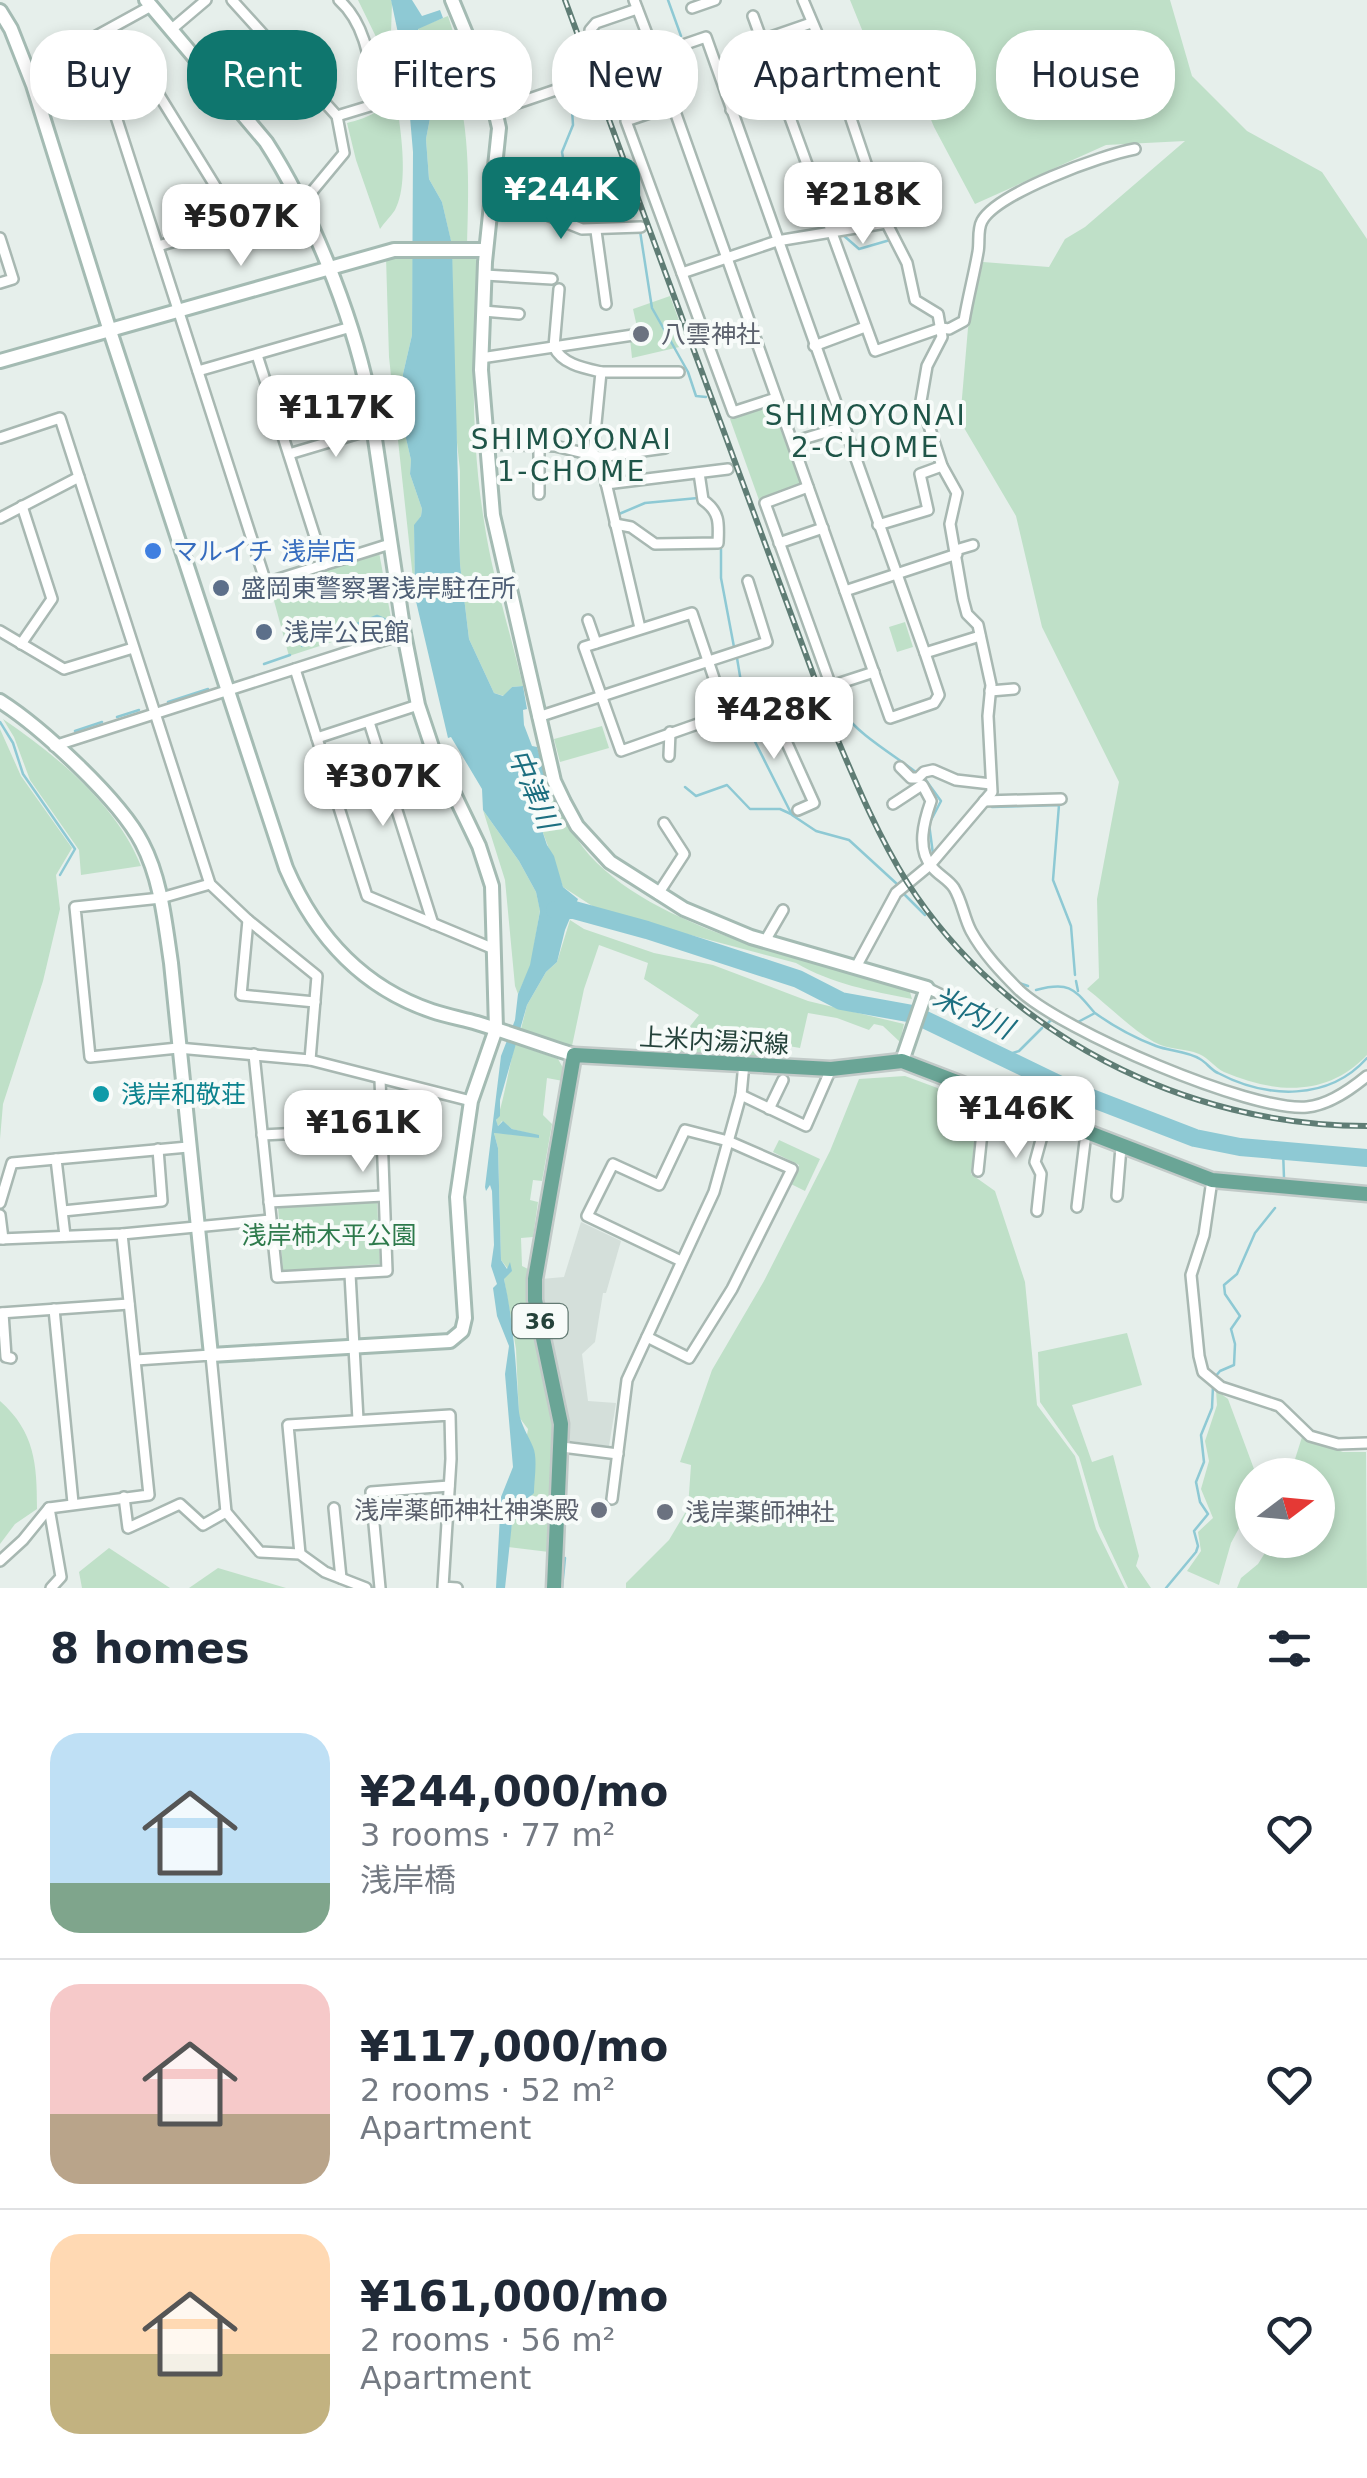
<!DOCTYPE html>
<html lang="en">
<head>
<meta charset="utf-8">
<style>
	:root { --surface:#fff; --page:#f2f2f3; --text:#1f2937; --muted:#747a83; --line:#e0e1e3; --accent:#0f766e }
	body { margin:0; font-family:"DejaVu Sans","Noto Sans JP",sans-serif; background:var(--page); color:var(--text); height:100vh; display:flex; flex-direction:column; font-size:38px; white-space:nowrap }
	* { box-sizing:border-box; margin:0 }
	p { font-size:32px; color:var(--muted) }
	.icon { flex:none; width:55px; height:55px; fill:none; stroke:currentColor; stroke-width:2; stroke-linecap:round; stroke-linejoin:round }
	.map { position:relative; height:1588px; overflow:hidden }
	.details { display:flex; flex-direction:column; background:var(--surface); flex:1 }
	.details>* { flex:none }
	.guide { position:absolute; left:30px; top:30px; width:1308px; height:90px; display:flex; gap:20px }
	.needle { width:65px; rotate:74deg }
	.buttons { position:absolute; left:1235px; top:1458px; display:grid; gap:20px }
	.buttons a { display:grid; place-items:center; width:100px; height:100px; border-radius:50%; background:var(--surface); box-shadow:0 5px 15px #0003; font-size:50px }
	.price { position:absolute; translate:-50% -85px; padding:0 22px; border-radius:20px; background:#fff; color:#222; font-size:32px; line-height:65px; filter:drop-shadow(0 2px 5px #0008) }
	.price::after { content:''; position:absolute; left:50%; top:60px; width:30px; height:22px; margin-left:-15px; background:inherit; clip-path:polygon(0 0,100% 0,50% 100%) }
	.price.current { background:var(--accent); color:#fff }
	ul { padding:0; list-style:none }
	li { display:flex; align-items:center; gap:30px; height:250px; padding:0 50px }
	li+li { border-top:2px solid var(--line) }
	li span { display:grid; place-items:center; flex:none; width:280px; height:200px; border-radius:30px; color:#555 }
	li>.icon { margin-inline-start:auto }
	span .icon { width:120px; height:120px; fill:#fffc; stroke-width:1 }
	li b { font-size:42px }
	h2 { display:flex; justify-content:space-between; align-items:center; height:120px; padding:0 50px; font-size:42px }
	.pill { padding:0 35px; border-radius:40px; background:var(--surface); box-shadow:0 5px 15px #0003; font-size:35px; line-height:90px }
	.pill.current { background:var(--accent); color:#fff }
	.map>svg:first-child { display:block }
	.built { fill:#d4dfda }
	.green { fill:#bfe0c8 }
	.water { fill:#8ec9d4 }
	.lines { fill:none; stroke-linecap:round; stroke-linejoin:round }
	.stream { stroke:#8ec9d4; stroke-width:2.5 }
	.river { stroke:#8ec9d4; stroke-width:18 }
	.street-casing { stroke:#a8b8b2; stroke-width:14 }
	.secondary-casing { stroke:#a4bbb3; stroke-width:18 }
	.primary-casing { stroke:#c2cac8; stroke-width:19 }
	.street { stroke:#fff; stroke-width:9 }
	.secondary { stroke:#fff; stroke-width:12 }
	.primary { stroke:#6aa596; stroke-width:14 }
	.rail-casing { stroke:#5f7d75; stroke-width:6 }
	.rail { stroke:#f7fbf9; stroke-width:2.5; stroke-dasharray:8; stroke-linecap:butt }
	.worship-dot { fill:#6b7280; stroke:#f7fbf9; stroke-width:4 }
	.shop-dot { fill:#3f7fe0; stroke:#f7fbf9; stroke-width:4 }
	.service-dot { fill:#5c6f8a; stroke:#f7fbf9; stroke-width:4 }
	.culture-dot { fill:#0f9aa8; stroke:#f7fbf9; stroke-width:4 }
	.labels { text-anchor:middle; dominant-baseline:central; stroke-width:8; stroke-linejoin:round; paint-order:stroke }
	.shield { fill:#f7fbf9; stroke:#637a73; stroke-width:2.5 }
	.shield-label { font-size:22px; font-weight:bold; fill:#24423a }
	.worship-label { font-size:25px; fill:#5b616d; stroke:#f7fbf9; text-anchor:start }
	.shop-label { font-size:25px; fill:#366cbe; stroke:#f7fbf9; text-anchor:start }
	.service-label { font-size:25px; fill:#4e5e75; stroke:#f7fbf9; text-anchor:start }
	.street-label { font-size:25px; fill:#24423a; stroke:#f7fbf9 }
	.culture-label { font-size:25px; fill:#0d838f; stroke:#f7fbf9; text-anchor:start }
	.park-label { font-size:25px; fill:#2d7a4b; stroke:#f7fbf9 }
	.neighbourhood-label { font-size:28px; letter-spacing:2.5px; fill:#1f5548; stroke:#f7fbf9 }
	.water-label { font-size:28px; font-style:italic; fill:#1c6f80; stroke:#f7fbf9 }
</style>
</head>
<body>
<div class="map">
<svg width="1367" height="1588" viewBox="0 0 1367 1588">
	<rect width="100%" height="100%" fill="#e6efeb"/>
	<polygon class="built" points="581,1222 621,1241 606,1293 603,1293 595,1342 582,1354 588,1401 616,1403 609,1446 570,1441 541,1299 541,1279 564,1277"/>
	<g class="green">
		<path d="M358,0H391L392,3L391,33L386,42C392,83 415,174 395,210C391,216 384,223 380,229L356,160L347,123C366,118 379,114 390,97L380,45Z"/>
		<path d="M850,0H1170L1192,76L1247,131L1322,172L1367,239V1055C1327,1097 1276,1094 1224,1072C1215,1068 1209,1058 1199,1054C1185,1048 1168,1050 1154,1042C1131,1029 1109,1006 1087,989L1099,978L1097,899L1119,782L1042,627L1016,516L960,421L968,328L983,262L1049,267L1065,239L1085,227L1185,141L1106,145L975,204L934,127L915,81L869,47Z"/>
		<path d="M448,16L461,56L449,60C471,121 469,182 467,246H452L442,202L429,179L426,139L434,97L418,28Z"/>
		<path d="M452,253H467L477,260C473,347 470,435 484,521C492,576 510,631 523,686L512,687L504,696L494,693L469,639L460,564V471L454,414Z"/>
		<polygon points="413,254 412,335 403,374 402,421 411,460 410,474 422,509 421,516 414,526 415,597 389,357 386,257"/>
		<polygon points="670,296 688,345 632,358 630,339 637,338 639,341 650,338 647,325 637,327 633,309"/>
		<polygon points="772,406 801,485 759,500 730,419"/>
		<polygon points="379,552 391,618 387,624 289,656 270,586"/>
		<polygon points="905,622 913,647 897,652 889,627"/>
		<path d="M3,719C56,755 117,805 141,866L81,875L79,850L30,780L14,737Z"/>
		<polygon points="602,726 609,748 560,762 554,739"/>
		<polygon points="0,729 21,776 72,848 56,875 60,909 43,981 3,1104 0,1139"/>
		<path d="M551,792C564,817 576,843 597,863C667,932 816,964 909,989L912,999C871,991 832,984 796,963L600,911L563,887L542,830L544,799Z"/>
		<polygon points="483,810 519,861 536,892 540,910 531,965 518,994 515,986 505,880"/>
		<polygon points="570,920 584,929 654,953 713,965 808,1001 904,1024 900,1042 883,1026 874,1024 869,1030 837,1018 808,1013 800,1048 783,1045 781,1060 667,1055 699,1015 644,979 648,963 599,945 584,989 572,1046 523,1031 521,1029 527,1005 546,972 557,962"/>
		<path d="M515,1044L558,1059L566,1073L563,1081L547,1078L543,1115L552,1124L542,1181L533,1180L530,1200L538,1202L533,1237L521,1238L522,1266L528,1269C526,1315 544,1357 551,1401C556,1436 553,1470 553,1505H542L539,1523L552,1524L549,1552L508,1547L528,1429L519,1417L516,1349L504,1279L508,1269L501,1260L498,1148L494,1133L539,1136L512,1129L502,1121L498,1126L496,1121C502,1110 510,1063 515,1044Z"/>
		<polygon points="905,1076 978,1103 971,1174 995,1191 1025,1282 1037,1405 1075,1456 1096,1529 1125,1588 626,1588 626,1583 669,1540 688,1508 691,1465 680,1462 712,1370 764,1281 830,1151 859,1079"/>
		<polygon points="779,1140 820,1159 805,1191 791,1184 799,1165 773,1152"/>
		<polygon points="377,1199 380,1264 283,1271 278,1207"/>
		<polygon points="1127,1333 1142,1385 1072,1405 1092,1462 1113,1455 1139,1556 1136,1566 1151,1588 1128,1588 1099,1526 1079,1457 1040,1402 1038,1352"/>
		<polygon points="1216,1390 1228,1399 1254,1469 1251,1506 1231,1543 1219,1585 1187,1571 1201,1551 1198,1532 1213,1518 1201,1489 1209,1461 1205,1441 1217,1405"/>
		<path d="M0,1401C35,1432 37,1464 37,1509L15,1524L0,1544Z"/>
		<polygon points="1302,1437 1343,1452 1366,1452 1367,1588 1237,1588 1241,1578 1258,1564 1273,1540 1318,1540 1318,1475 1290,1475"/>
		<polygon points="109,1548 170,1588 82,1588 79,1572"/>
		<polygon points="218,1568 286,1588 189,1588"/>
	</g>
	<path class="water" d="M391,0H412L422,16L440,10L443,18L418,29L434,97L426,139L429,179L442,202L452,245L460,564L469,639L494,693L503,696L512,687L523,686L527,709L523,710L524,725L532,746L537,747L551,792L544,799L542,830L547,845L554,856L563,887L578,899L565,930L557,962L546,972L527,1005L500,1100V1116L496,1120L498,1126L503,1121L512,1129L539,1135V1138L494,1133L498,1148L501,1260L507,1269L510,1262L512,1271L504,1279C514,1324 516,1367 519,1412C520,1423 529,1437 533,1447C538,1458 534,1480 534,1493L513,1514L505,1588H496L501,1497L513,1467L505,1374L509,1346L497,1316L493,1288L497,1284L491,1266L494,1245L492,1191L490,1185L486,1191L485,1187L501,1056L515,1020L518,994L530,965L540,911L536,892L519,861L483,810L482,789L451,737L448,738L415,597L414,525L421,516L422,509L410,474L411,460L402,421L403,374L412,335L413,152L406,71Z"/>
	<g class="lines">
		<g class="stream">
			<polyline points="668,0 681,36"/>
			<polyline points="571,93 573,125 562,152 572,209 588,225"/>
			<polyline points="606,224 638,223"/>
			<polyline points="640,231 652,308 688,372 696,396 706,397"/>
			<polyline points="843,235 859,249 890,240"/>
			<polyline points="619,514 645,503 698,498"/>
			<polyline points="721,549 721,578 734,647"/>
			<polyline points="302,646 377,616 391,622"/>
			<polyline points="737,658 746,712"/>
			<polyline points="264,664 290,655"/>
			<path d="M830,692L838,715L844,713C856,733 897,757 917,773"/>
			<polyline points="168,702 208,689"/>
			<polyline points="117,717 139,710"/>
			<polyline points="0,722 13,743 23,774 75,849 60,875"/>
			<polyline points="745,722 792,815 816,831 849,840 897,884"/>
			<polyline points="75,731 102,722"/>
			<polyline points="925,779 941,801 929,824 933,854"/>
			<polyline points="685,787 696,796 727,785 750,809 780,809 791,814"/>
			<polyline points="992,807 1059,805 1053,880 1071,926 1075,975"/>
			<polyline points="903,893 925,915"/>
			<polyline points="1002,966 1019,983 1028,986"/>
			<polyline points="1076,981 1078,991"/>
			<path d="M1036,990C1070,981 1074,989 1094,1012"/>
			<path d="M1078,1022L1095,1013C1113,1026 1135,1038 1156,1046C1169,1051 1188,1051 1200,1059C1207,1063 1211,1070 1218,1073C1267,1099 1329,1101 1367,1058"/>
			<polyline points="1047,1024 1051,1020 1067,1028"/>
			<polyline points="1000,1057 1019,1051 1042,1028"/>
			<polyline points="1283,1150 1284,1178"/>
			<polyline points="1215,1377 1220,1371 1234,1365 1235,1344 1231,1329 1240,1316 1225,1294 1224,1285 1237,1274 1255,1233 1275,1208"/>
			<polyline points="562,1588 565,1558"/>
			<polyline points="1166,1588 1196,1552 1198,1546 1194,1531 1208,1514 1200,1502 1196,1482 1204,1462 1201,1435 1212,1408 1213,1386"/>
		</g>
		<polyline class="river" points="555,910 574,910 647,930 798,979 841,1001 913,1014 1073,1091 1195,1138 1240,1147 1367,1158"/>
		<g class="street-casing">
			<g id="street">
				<polyline points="803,0 842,92 885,220 907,263 915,300 938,314 942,337 927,366 921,401 942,466 957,493 950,524 963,599 967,614 978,625 991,685 988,716 992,792 930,865 896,893 856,967"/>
				<polyline points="151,6 91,39 266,583 390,544"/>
				<polyline points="692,8 715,0"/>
				<path d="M753,16L875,351L941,328L949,329L964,321C968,297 974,275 978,252C980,242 977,230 982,221C997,193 1102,155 1135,149"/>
				<polyline points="173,28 206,0"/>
				<polyline points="590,30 596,23 637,9"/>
				<polyline points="762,40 811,23"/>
				<polyline points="109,95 151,82 238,223"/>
				<polyline points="673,105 626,121 733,412 776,398"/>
				<path d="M497,110L594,77C631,63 668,50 706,37L925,653L939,695L934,703L890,718L655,55L634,0"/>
				<polyline points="731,110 782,95"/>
				<path d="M337,116L370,106L376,100C370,65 367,25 339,0"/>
				<polyline points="494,194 582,229 641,227"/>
				<polyline points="596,231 606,304"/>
				<polyline points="0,238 13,279 0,283"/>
				<polyline points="158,246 300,206 344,153 337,116 232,0"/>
				<polyline points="682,273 777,241 886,223"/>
				<polyline points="485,275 552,279"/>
				<path d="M559,289L554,347C562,364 583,368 601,372L593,454"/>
				<polyline points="483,311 519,314"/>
				<polyline points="814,346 865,327"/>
				<polyline points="257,355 324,565"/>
				<polyline points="481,358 633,335"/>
				<polyline points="198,371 351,327"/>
				<polyline points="601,372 679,372"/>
				<polyline points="0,438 60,418 210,884 248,920 317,976 310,1060"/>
				<polyline points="793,442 843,427"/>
				<polyline points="485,444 555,446 600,457 665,448"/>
				<polyline points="539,445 539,494"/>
				<polyline points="289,454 373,429"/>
				<polyline points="600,457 640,628"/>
				<polyline points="606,484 728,469"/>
				<polyline points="808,487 765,503 831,686 874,672"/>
				<polyline points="0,518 79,477"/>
				<path d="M615,524L631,527L655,544L718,543C719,523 720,512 703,500L699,473"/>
				<polyline points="878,525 928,510 920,474 942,466"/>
				<polyline points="779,543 823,528"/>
				<polyline points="956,550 973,545"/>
				<polyline points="845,591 957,554"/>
				<polyline points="588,620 596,643"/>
				<polyline points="0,631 64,669 133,648"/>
				<polyline points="21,644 52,599 22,506"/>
				<polyline points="925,653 980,636"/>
				<polyline points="295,669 367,896 494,949"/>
				<polyline points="990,691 1014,689"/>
				<polyline points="772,710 814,803 798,810"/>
				<polyline points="726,714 692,613 584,647 621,751 726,714 749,717 792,703"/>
				<polyline points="538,717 767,642 748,581"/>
				<polyline points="369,722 433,924"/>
				<polyline points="317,738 418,705"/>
				<polyline points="54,746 404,634"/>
				<polyline points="669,756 670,732"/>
				<polyline points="900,767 911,778 918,778 924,772 933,770 956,780 991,784"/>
				<path d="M923,786L931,801C924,821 916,849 932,867C938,875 948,879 954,888C962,901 964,918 971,931C983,953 1001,972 1019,990C1061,1030 1250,1112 1307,1107C1329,1105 1350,1090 1367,1076"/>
				<polyline points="984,801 1061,799"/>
				<polyline points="893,804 922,785"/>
				<polyline points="210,884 161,898 75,907 90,1057 178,1048 310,1060 471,1101"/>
				<polyline points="658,894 684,854 664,823"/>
				<polyline points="248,920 241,995 315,1002"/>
				<polyline points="765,941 783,910"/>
				<polyline points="927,988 996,1021 999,1015"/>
				<polyline points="254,1054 277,1277 387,1271 380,1079"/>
				<polyline points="741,1095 806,1126 831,1069"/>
				<polyline points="769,1109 783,1080"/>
				<polyline points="262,1135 381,1129"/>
				<polyline points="56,1159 65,1236"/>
				<polyline points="978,1171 986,1094"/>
				<polyline points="1212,1180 1204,1235 1191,1275 1199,1356 1203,1372 1221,1387 1279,1406 1310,1436 1338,1444 1367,1443"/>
				<polyline points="1117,1196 1121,1147"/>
				<polyline points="269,1202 383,1196"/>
				<polyline points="0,1203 12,1163 188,1147"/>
				<polyline points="1077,1207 1086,1133"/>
				<polyline points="63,1211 162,1201 158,1149"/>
				<polyline points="1037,1211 1041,1174 1035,1162 1047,1118"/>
				<polyline points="0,1215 3,1239"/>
				<polyline points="0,1239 122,1234 270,1220"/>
				<polyline points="350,1274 358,1420"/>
				<polyline points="54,1309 73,1503"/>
				<polyline points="0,1313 129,1304"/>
				<polyline points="3,1313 6,1357 11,1358"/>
				<polyline points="647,1337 689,1358 732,1289 792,1169 728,1141 685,1130 659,1185 613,1164 587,1216 681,1261"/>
				<polyline points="136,1360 211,1355 226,1512 260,1552 300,1554 325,1572 366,1588"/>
				<polyline points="562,1447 618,1454"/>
				<polyline points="124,1497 128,1528 180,1504 203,1525 226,1512"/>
				<polyline points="612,1499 627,1380 714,1192 741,1095 744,1063"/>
				<polyline points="49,1508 61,1577 51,1588"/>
				<polyline points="334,1508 341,1578"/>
				<polyline points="300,1554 288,1425 450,1415 451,1459 443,1587 457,1588"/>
				<polyline points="0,1561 23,1540 49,1508 149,1495 122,1234"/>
				<polyline points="380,1588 371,1492 449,1486"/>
			</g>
		</g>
		<g class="secondary-casing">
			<g id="secondary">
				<polyline points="452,0 492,97 499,128 485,262 481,370 493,515 554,781 564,802 577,826 610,862 684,909 751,937 927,988 902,1061"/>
				<path d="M0,11L11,29L33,85L109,328L286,868C315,935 361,987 432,1011C447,1016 463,1019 477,1023C510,1033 542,1045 574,1055"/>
				<polyline points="0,361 394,250 486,250"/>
				<path d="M0,701C41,727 120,800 142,843C161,879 165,923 171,963L211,1355L450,1341L462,1331L465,1318L457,1197L471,1101L496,1029L492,886L479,846L433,750L418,705L404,634L368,392C351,312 310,210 266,142L146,0"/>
			</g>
		</g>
		<g class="primary-casing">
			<polyline id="primary" points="554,1588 561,1424 535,1300 535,1279 574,1055 831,1069 902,1061 1212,1180 1367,1194"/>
		</g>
		<use href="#street" class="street"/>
		<use href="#secondary" class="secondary"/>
		<use href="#primary" class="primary"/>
		<g class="rail-casing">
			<path id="rail" d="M565,0L834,731C856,783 877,834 907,882C1006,1036 1186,1126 1367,1126"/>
		</g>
		<use href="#rail" class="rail"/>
	</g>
	<g class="worship-dot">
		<circle cx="641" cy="334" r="10"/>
		<circle cx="599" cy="1510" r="10"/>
		<circle cx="665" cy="1512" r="10"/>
	</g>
	<circle class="shop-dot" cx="153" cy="551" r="10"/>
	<g class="service-dot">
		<circle cx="221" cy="588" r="10"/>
		<circle cx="264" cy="632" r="10"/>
	</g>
	<circle class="culture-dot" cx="101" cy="1094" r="10"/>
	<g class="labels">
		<rect class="shield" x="512.5" y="1304" width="55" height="34" rx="8"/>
		<g class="shield-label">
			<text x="540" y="1321">36</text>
		</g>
		<g class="worship-label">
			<text x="661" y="334">八雲神社</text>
			<text x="579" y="1510" text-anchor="end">浅岸薬師神社神楽殿</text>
			<text x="685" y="1512">浅岸薬師神社</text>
		</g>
		<g class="shop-label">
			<text x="173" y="551">マルイチ 浅岸店</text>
		</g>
		<g class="service-label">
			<text x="241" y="588">盛岡東警察署浅岸駐在所</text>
			<text x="284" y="632">浅岸公民館</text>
		</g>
		<g class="street-label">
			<text transform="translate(714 1041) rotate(3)">上米内湯沢線</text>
		</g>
		<g class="culture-label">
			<text x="121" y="1094">浅岸和敬荘</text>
		</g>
		<g class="park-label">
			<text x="329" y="1235">浅岸柿木平公園</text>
		</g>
		<g class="neighbourhood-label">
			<text x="866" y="415">SHIMOYONAI<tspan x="866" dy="32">2-CHOME</tspan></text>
			<text x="572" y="439">SHIMOYONAI<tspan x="572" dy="32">1-CHOME</tspan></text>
		</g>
		<g class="water-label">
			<text transform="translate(533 789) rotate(67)">中津川</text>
			<text transform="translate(973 1013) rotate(25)">米内川</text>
		</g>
	</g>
</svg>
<div class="buttons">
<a><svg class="needle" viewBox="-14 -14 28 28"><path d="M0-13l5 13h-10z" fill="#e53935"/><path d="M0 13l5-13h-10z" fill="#747a83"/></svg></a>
</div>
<b class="price current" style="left:561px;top:242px">¥244K</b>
<b class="price" style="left:863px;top:247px">¥218K</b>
<b class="price" style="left:241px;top:269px">¥507K</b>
<b class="price" style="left:336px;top:460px">¥117K</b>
<b class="price" style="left:774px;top:762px">¥428K</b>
<b class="price" style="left:383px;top:829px">¥307K</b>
<b class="price" style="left:1016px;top:1161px">¥146K</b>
<b class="price" style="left:363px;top:1175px">¥161K</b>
<div class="guide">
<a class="pill">Buy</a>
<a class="pill current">Rent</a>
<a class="pill">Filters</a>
<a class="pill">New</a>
<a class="pill">Apartment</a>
<a class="pill">House</a>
</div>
</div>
<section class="details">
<h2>8 homes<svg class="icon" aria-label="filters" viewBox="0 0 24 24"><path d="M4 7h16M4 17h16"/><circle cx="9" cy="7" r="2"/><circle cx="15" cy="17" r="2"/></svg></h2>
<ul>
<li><span style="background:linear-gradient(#bfe0f5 75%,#7fa58c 0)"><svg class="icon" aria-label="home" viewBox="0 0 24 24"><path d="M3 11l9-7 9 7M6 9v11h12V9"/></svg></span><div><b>¥244,000/mo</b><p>3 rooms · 77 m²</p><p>浅岸橋</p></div><svg class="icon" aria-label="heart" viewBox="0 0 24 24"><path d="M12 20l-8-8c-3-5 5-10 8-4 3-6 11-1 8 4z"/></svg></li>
<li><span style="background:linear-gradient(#f6c9c9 65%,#b9a48a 0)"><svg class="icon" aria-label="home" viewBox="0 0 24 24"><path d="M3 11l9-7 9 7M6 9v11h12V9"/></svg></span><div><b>¥117,000/mo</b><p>2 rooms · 52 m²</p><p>Apartment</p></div><svg class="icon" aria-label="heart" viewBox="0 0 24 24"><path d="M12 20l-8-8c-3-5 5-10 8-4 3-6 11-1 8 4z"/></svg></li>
<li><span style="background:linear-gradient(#ffd9b3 60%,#c2b280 0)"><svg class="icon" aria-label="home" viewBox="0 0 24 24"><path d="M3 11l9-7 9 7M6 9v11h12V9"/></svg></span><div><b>¥161,000/mo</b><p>2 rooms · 56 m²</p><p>Apartment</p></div><svg class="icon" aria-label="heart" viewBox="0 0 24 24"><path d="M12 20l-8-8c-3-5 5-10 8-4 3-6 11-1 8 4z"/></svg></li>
</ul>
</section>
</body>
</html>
